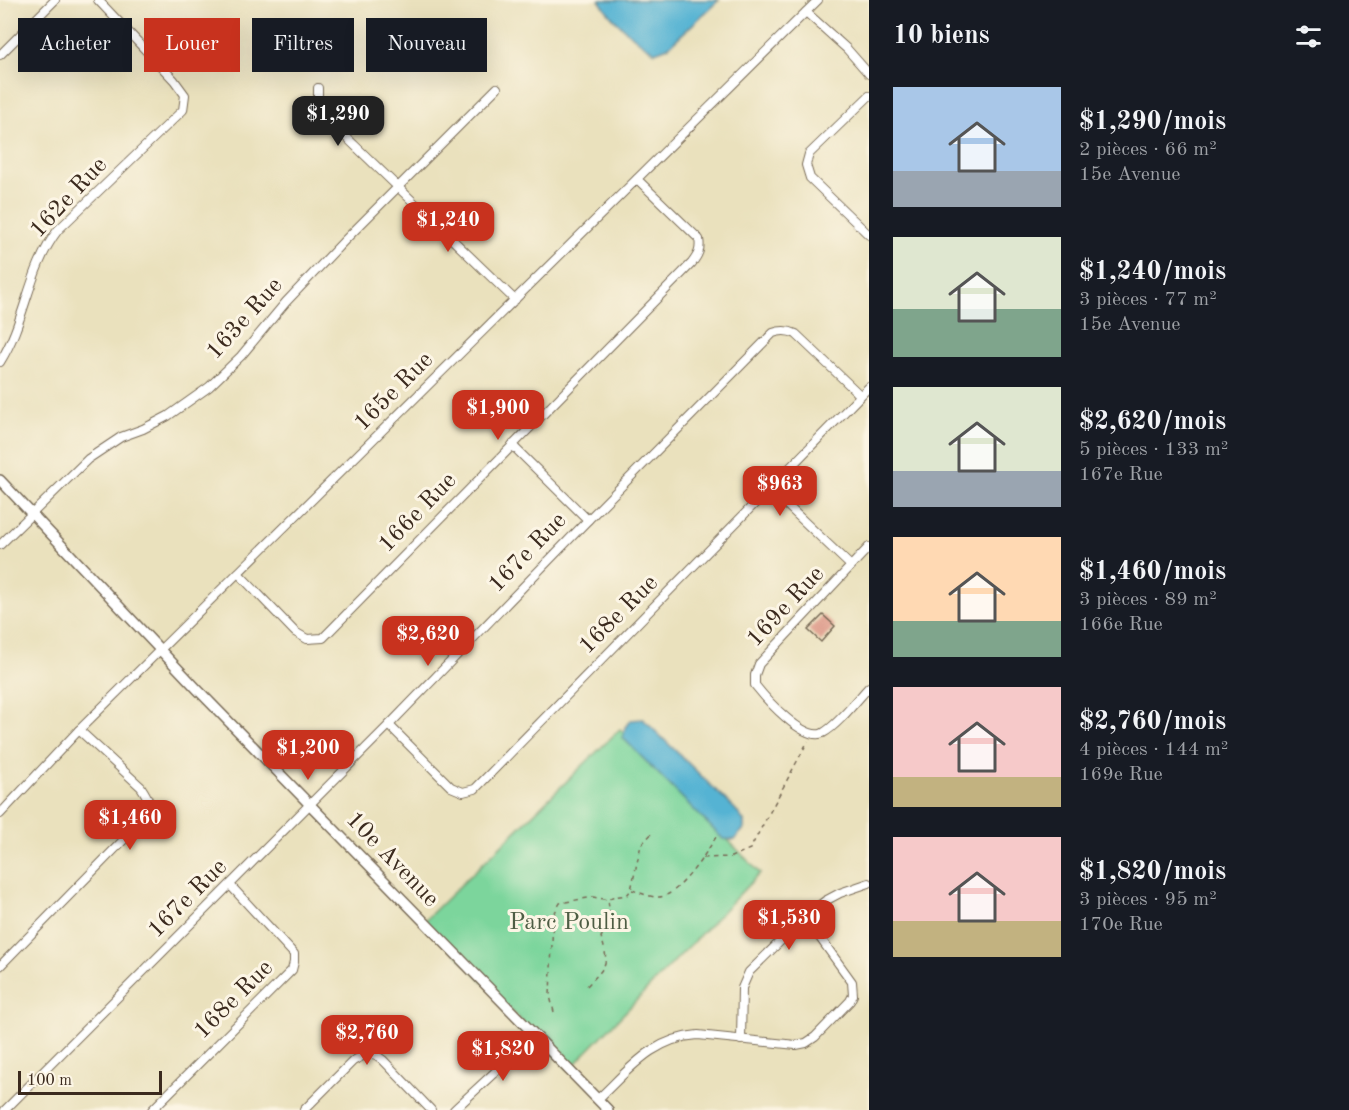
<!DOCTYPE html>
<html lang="fr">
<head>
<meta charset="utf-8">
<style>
	:root { --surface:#171b24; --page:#20242c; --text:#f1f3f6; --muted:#9ea1a6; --accent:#c8321e }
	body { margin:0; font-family:"Old Standard TT",serif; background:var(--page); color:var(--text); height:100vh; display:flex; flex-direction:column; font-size:22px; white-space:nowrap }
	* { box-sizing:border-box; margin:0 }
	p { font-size:20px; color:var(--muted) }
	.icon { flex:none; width:33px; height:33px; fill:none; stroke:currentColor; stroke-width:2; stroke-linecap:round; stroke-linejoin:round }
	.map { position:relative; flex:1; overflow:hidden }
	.drawer { display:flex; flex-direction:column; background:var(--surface); width:480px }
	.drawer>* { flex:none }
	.guide { position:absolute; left:18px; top:18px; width:570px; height:54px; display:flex; gap:12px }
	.scale { position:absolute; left:18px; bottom:15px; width:144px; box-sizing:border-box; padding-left:6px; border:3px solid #3b2a1e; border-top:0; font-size:16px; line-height:21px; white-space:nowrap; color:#3b2a1e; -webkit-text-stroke:4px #fcf5e5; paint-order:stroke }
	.price { position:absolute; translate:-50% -51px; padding:0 14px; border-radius:12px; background:var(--accent); color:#fff; font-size:20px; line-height:39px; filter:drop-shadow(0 2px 3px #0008) }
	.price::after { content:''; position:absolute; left:50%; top:36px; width:18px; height:14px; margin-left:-9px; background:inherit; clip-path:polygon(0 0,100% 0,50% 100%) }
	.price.selected { background:#222; color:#fff }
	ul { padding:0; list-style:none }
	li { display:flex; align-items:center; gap:18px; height:150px; padding:0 24px }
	li span { display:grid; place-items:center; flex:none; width:168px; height:120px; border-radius:0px; color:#555 }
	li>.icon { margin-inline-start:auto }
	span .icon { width:72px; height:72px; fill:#fffc; stroke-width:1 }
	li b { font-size:26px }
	h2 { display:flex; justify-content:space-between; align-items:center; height:72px; padding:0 24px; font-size:26px }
	.tag { padding:0 21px; border-radius:0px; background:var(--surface); box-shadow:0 6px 24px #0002; font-size:21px; line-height:54px }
	.tag.selected { background:var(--accent); color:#fff }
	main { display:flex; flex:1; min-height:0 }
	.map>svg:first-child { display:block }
	.green { fill:#7bd59c; stroke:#5b805d; stroke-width:1.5 }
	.water { fill:#55b3d3; stroke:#486e78; stroke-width:1.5 }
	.building { fill:#db9382 }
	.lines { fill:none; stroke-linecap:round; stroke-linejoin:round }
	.minor-casing { stroke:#786a56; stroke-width:10 }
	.tertiary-casing { stroke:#786a56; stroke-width:12 }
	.path { stroke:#786a56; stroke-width:1.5; stroke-dasharray:4.5 4.5; stroke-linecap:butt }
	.minor { stroke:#fff; stroke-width:8 }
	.tertiary { stroke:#fff; stroke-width:9 }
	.labels { text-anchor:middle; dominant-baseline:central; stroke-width:6; stroke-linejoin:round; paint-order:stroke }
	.street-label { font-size:24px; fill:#3b2a1e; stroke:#fcf5e5 }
	.park-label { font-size:24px; fill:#4e5d44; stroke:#fcf5e5 }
</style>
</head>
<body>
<main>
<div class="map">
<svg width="869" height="1110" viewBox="0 0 869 1110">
	<rect width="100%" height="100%" fill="#fcf5e5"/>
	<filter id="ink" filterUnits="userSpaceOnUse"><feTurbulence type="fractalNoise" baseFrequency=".0167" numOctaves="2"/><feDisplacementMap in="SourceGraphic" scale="12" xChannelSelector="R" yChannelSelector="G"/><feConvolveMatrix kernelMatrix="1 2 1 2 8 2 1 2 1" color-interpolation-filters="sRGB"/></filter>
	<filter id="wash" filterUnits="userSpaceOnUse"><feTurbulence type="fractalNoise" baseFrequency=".008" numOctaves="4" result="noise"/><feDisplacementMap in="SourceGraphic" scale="24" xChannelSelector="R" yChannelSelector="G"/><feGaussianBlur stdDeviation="1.35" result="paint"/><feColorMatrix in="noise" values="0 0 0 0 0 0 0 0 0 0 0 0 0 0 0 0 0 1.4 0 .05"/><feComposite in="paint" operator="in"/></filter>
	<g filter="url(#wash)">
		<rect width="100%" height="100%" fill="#eae1bd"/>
		<polygon class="green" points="620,729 760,873 569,1070 424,921"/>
		<g class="water">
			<path d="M599,0H719L668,47L655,52C635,40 612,20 599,0Z"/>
			<polygon points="643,719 735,809 744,821 744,829 734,840 723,839 623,738 625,727 631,720"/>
		</g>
		<g id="blocks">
			<polygon class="building" points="823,615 835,626 821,642 808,630"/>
		</g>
	</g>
	<g filter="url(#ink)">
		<use href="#blocks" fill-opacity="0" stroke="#786a56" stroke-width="1.5"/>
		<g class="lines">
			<g class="minor-casing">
				<g id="minor">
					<polyline points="806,12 847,49 869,74"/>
					<polyline points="0,55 55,0"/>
					<polyline points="318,88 318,110 515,300"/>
					<polyline points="869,96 809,154 806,165 810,178 869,235"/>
					<path d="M0,362C26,321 28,269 58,230L183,110L185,95L174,80L98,0"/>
					<polyline points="512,445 588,520"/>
					<path d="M770,489L851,566L759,664L755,675V685C766,699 804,742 823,733C838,725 857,700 869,687"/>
					<polyline points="0,545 88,459 121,437 143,429 168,416 209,387 241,356 286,302 345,240 497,88"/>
					<polyline points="851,566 869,547"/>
					<path d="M238,573L295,632L307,639L323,638L692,263C698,255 701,250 699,239L637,179"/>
					<polyline points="389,725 451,787 463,792 475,789 869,387"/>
					<polyline points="0,814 79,730 818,0"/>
					<path d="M0,966L148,815C152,804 147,796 141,787L79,730"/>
					<polyline points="741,1040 742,988 749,972 805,917 825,901 840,893 869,883"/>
					<path d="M598,1099C629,1070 652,1038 698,1035L796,1045L806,1043L815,1037L850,1001L853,995L852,982L805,917"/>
					<path d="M5,1110L389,725L588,520L773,333C781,330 788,330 796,334L860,395"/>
					<polyline points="152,1110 292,970 294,962 294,954 230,885"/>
					<polyline points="304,1110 353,1061 368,1053 376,1055 383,1060 431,1110"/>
					<polyline points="454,1110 535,1035"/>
				</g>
			</g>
			<g class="tertiary-casing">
				<polyline id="tertiary" points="0,480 198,690 608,1110"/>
			</g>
			<g class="path">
				<polyline points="703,858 731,857 750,849 808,741"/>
				<path d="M632,890C639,892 651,898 659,897C679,896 706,853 716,837"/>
				<path d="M587,986C606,966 610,965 601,937L611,923L608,900"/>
				<polyline points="554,1012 550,996 553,916 560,903 593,897 608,900 612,897 627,895 631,890 641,845 654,831"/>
			</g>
			<use href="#minor" class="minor"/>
			<use href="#tertiary" class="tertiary"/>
		</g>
	</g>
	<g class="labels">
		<g class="street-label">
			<text transform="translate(69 198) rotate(-47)">162e Rue</text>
			<text transform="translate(245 319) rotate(-48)">163e Rue</text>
			<text transform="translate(394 392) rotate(-45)">165e Rue</text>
			<text transform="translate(418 513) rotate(-46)">166e Rue</text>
			<text transform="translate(528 553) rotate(-46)">167e Rue</text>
			<text transform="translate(786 607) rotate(-47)">169e Rue</text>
			<text transform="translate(619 615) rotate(-45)">168e Rue</text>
			<text transform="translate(392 860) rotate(46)">10e Avenue</text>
			<text transform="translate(188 899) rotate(-45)">167e Rue</text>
			<text transform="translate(234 1000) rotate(-45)">168e Rue</text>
		</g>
		<g class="park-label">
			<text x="569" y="923">Parc Poulin</text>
		</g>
	</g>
</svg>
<div class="scale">100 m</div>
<b class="price selected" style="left:338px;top:147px">$1,290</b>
<b class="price" style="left:448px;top:253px">$1,240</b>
<b class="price" style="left:498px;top:441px">$1,900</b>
<b class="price" style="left:780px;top:517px">$963</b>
<b class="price" style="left:428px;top:667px">$2,620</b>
<b class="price" style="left:308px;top:781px">$1,200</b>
<b class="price" style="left:130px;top:851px">$1,460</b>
<b class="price" style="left:789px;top:951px">$1,530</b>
<b class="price" style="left:367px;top:1066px">$2,760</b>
<b class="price" style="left:503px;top:1082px">$1,820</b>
<div class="guide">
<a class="tag">Acheter</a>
<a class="tag selected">Louer</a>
<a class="tag">Filtres</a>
<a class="tag">Nouveau</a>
</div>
</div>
<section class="drawer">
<h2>10 biens<svg class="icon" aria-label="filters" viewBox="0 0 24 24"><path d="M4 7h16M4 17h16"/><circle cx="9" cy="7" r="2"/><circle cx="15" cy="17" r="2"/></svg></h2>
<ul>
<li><span style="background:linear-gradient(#a9c7e8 70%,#9aa5b1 0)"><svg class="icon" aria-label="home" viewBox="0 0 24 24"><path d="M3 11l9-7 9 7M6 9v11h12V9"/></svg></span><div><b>$1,290/mois</b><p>2 pièces · 66 m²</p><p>15e Avenue</p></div></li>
<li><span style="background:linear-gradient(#dfe7d0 60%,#7fa58c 0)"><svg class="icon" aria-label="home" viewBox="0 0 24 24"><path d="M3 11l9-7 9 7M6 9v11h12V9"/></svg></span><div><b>$1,240/mois</b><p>3 pièces · 77 m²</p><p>15e Avenue</p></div></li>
<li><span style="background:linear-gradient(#dfe7d0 70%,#9aa5b1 0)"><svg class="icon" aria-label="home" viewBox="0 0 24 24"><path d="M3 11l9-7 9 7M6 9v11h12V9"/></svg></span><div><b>$2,620/mois</b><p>5 pièces · 133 m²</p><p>167e Rue</p></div></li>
<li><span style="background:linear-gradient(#ffd9b3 70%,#7fa58c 0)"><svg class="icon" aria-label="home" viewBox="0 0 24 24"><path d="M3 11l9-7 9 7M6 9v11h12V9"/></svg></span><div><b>$1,460/mois</b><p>3 pièces · 89 m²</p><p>166e Rue</p></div></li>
<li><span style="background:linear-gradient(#f6c9c9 75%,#c2b280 0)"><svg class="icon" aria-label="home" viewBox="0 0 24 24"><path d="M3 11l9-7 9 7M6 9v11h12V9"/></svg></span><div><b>$2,760/mois</b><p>4 pièces · 144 m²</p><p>169e Rue</p></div></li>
<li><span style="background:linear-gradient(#f6c9c9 70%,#c2b280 0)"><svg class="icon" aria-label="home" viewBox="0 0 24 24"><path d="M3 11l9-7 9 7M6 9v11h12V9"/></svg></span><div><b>$1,820/mois</b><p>3 pièces · 95 m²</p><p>170e Rue</p></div></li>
</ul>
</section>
</main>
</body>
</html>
